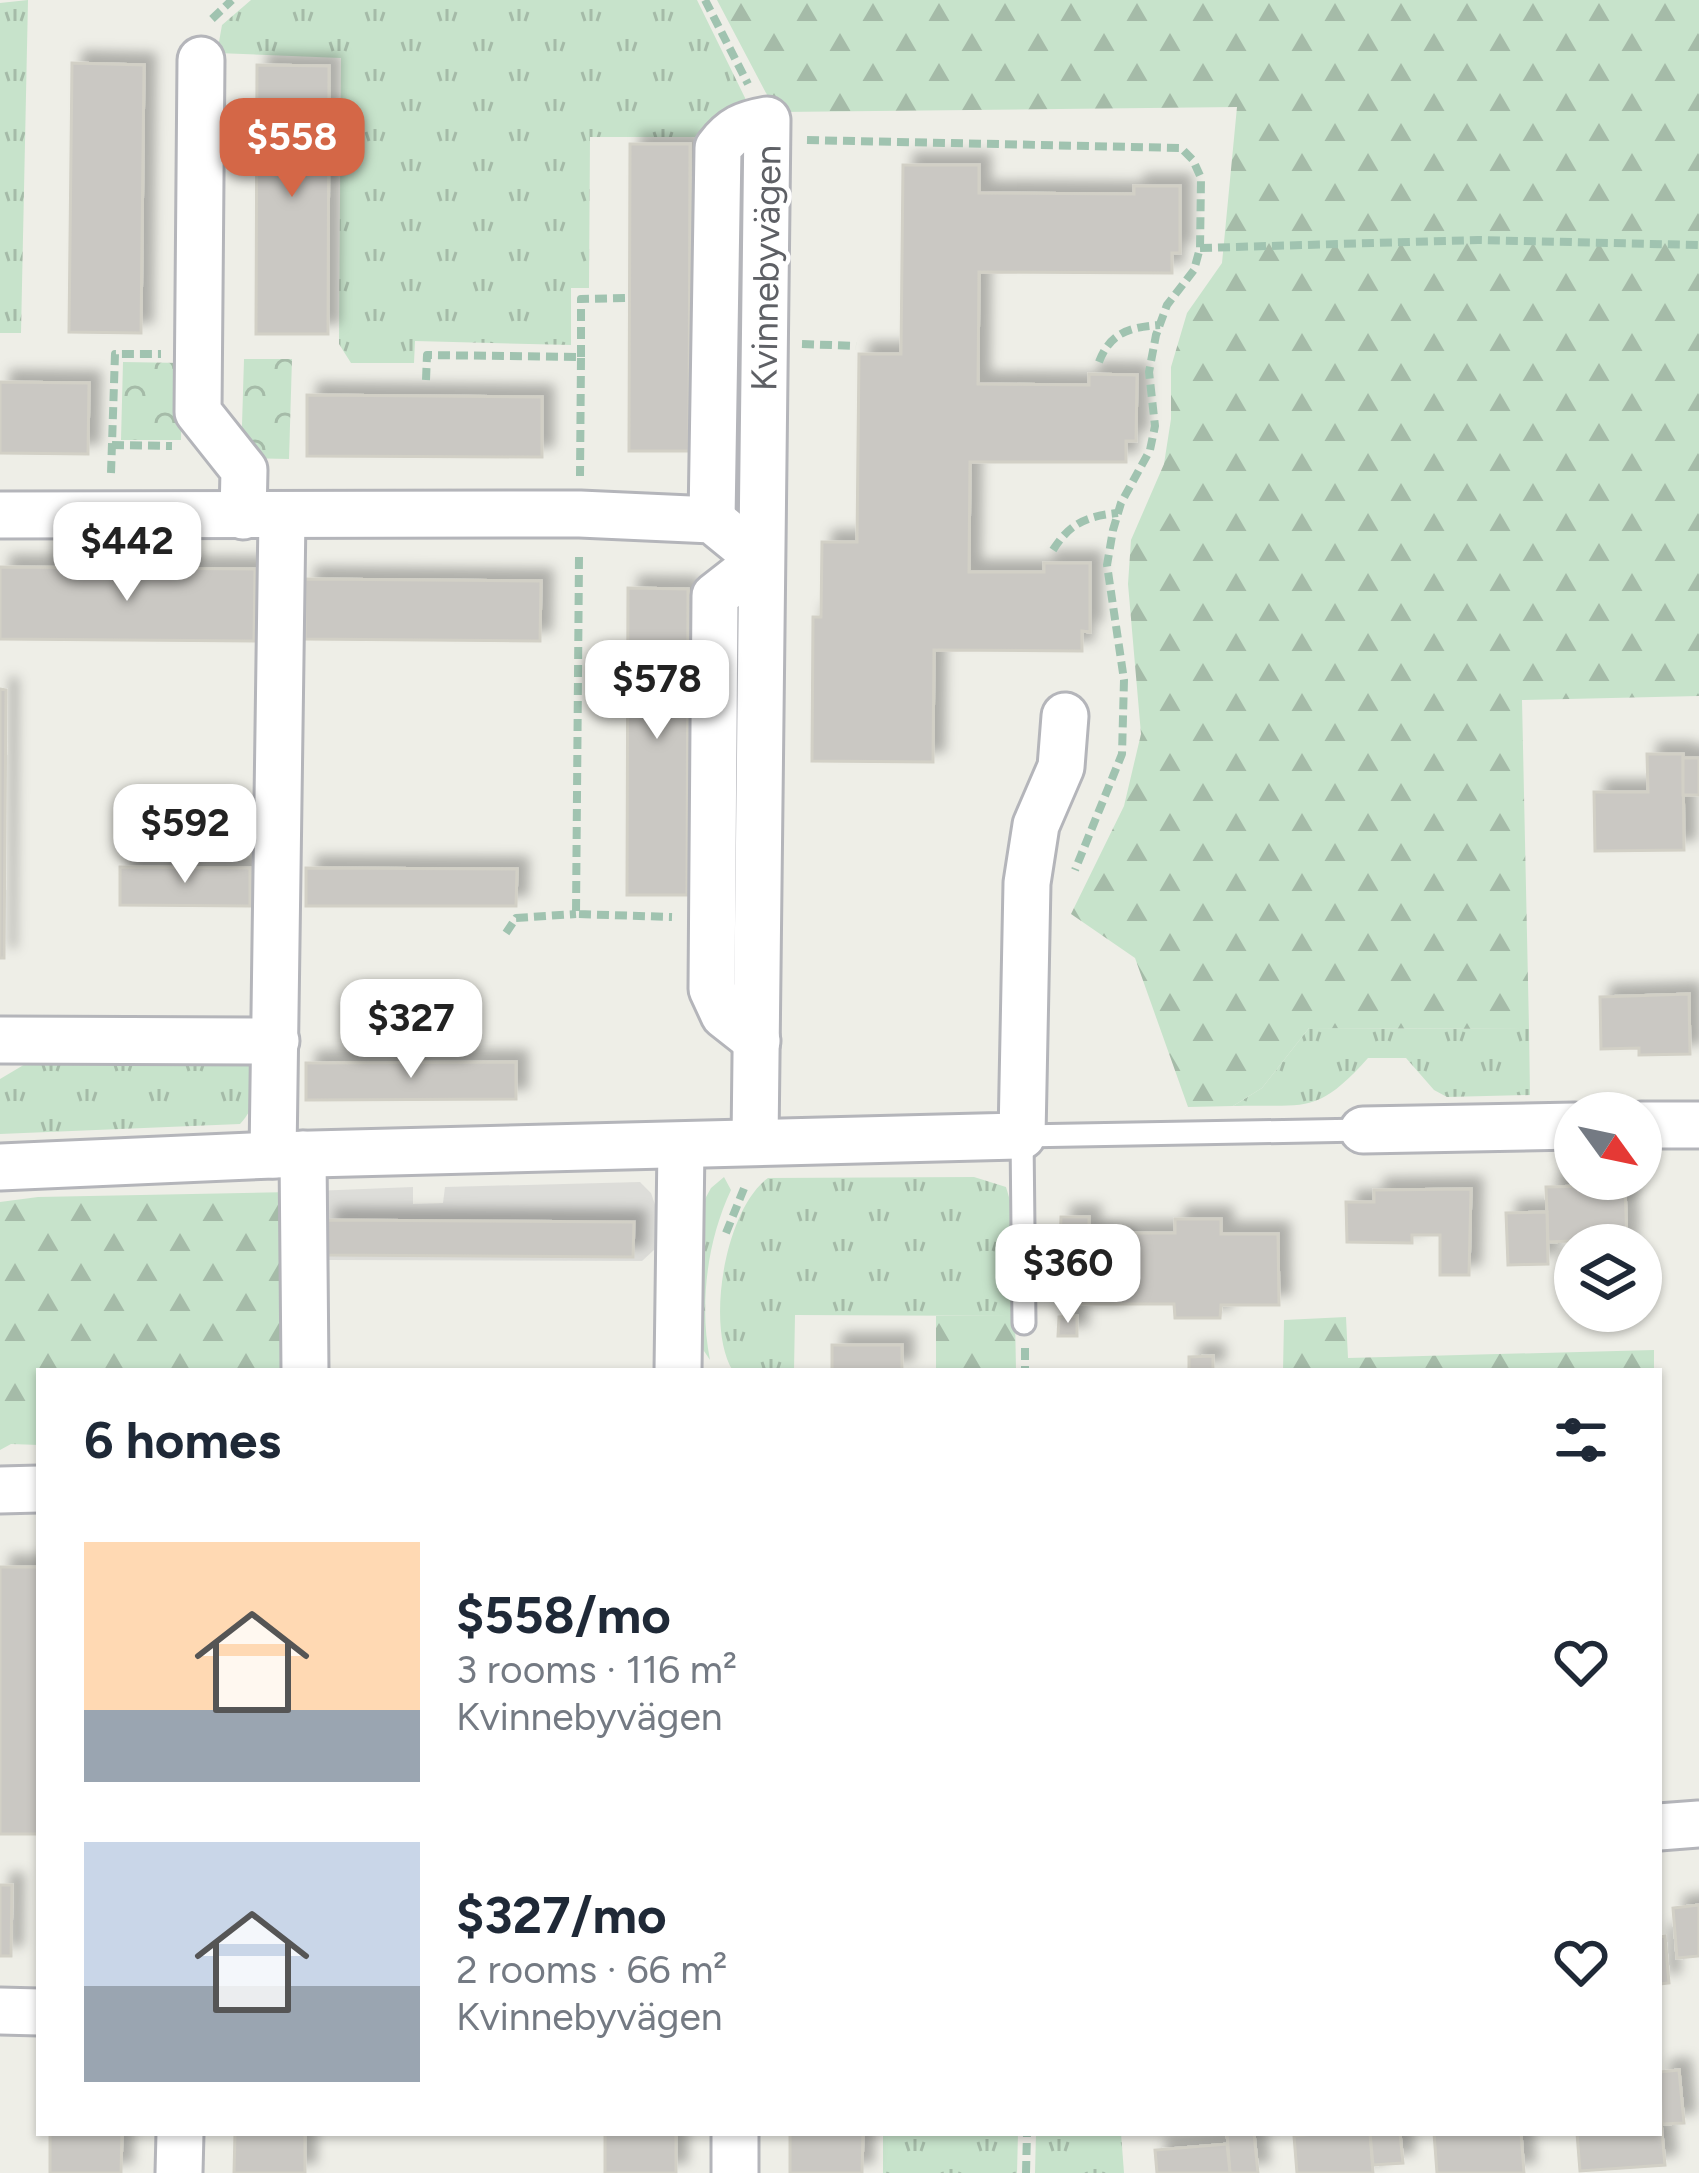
<!DOCTYPE html>
<html lang="en">
<head>
<meta charset="utf-8">
<style>
	:root { --surface:#fff; --page:#f6f6f7; --text:#1f2937; --muted:#747a83; --accent:#d46747 }
	body { margin:0; font-family:Figtree,sans-serif; background:var(--page); color:var(--text); height:100vh; display:flex; flex-direction:column; font-size:45px; white-space:nowrap }
	* { box-sizing:border-box; margin:0 }
	p { font-size:39px; color:var(--muted) }
	.icon { flex:none; width:66px; height:66px; fill:none; stroke:currentColor; stroke-width:2; stroke-linecap:round; stroke-linejoin:round }
	.map { position:relative; flex:1; overflow:hidden }
	.side { position:absolute; left:36px; top:1368px; width:1626px; height:768px; display:flex; flex-direction:column; background:var(--surface); border-radius:0px; box-shadow:0 3px 9px #0004 }
	.side>* { flex:none }
	.needle { width:78px; rotate:123deg }
	.tools { position:absolute; left:1554px; top:1092px; display:grid; gap:24px }
	.tools a { display:grid; place-items:center; width:108px; height:108px; border-radius:50%; background:var(--surface); box-shadow:0 3px 9px #0004; font-size:60px }
	.price { position:absolute; translate:-50% -102px; padding:0 27px; border-radius:24px; background:#fff; color:#222; font-size:39px; line-height:78px; filter:drop-shadow(0 3px 6px #0008) }
	.price::after { content:''; position:absolute; left:50%; top:72px; width:36px; height:27px; margin-left:-18px; background:inherit; clip-path:polygon(0 0,100% 0,50% 100%) }
	.price.on { background:var(--accent); color:#fff }
	ul { padding:0; list-style:none }
	li { display:flex; align-items:center; gap:36px; height:300px; padding:0 48px }
	li span { display:grid; place-items:center; flex:none; width:336px; height:240px; border-radius:0px; color:#555 }
	li>.icon { margin-inline-start:auto }
	span .icon { width:144px; height:144px; fill:#fffc; stroke-width:1 }
	li b { font-size:51px }
	h2 { display:flex; justify-content:space-between; align-items:center; height:144px; padding:0 48px; font-size:51px }
	.map>svg:first-child { display:block }
	.industrial { fill:#ddddd9 }
	.grass { fill:url(#grass-tufts) }
	.forest { fill:url(#forest-firs) }
	.park { fill:url(#park-crowns) }
	.building { fill:#cac8c3; stroke:#d2d0c6; stroke-width:3; filter:url(#shadow) }
	.lines { fill:none; stroke-linecap:round; stroke-linejoin:round }
	.service-casing { stroke:#b4b5ba; stroke-width:27 }
	.minor-casing { stroke:#b4b5ba; stroke-width:51 }
	.path { stroke:#a0c3b0; stroke-width:8; stroke-dasharray:12 6; stroke-linecap:butt }
	.service { stroke:#fff; stroke-width:21 }
	.minor { stroke:#fff; stroke-width:45 }
	.labels { text-anchor:middle; dominant-baseline:central; stroke-width:9; stroke-linejoin:round; paint-order:stroke }
	.street-label { font-size:36px; fill:#5e6065; stroke:#fff }
</style>
</head>
<body>
<div class="map">
<svg width="1699" height="2173" viewBox="0 0 1699 2173">
	<defs>
		<pattern id="grass-tufts" width="24" height="20" patternUnits="userSpaceOnUse" patternTransform="scale(3)"><rect width="24" height="20" fill="#c7e3cb"/><path d="M3 7l-1-3M5 7V3M7 7l1-3M15 17l-1-3M17 17v-4M19 17l1-3" fill="none" stroke="#a5bba8"/></pattern>
		<pattern id="forest-firs" width="22" height="20" patternUnits="userSpaceOnUse" patternTransform="scale(3)"><rect width="22" height="20" fill="#c7e3cb"/><path d="M5 1l3.5 6h-7zM16 11l3.5 6h-7z" fill="#a5bba8"/></pattern>
		<pattern id="park-crowns" width="20" height="18" patternUnits="userSpaceOnUse" patternTransform="scale(3)"><rect width="20" height="18" fill="#c7e3cb"/><path d="M2 6a3 3 0 1 1 6 0M12 15a3 3 0 1 1 6 0" fill="none" stroke="#a5bba8"/></pattern>
		<filter id="shadow"><feDropShadow dx="11" dy="-11" stdDeviation="6" flood-color="#0004"/></filter>
	</defs>
	<rect width="100%" height="100%" fill="#eeeee7"/>
	<polygon class="industrial" points="640,1182 651,1193 660,1219 655,1249 642,1261 327,1260 319,1257 314,1191 413,1187 413,1204 443,1203 445,1187"/>
	<g class="grass">
		<polygon points="28,0 21,333 0,333 0,3"/>
		<polygon points="251,0 697,0 749,106 705,137 590,137 589,288 571,288 571,345 415,341 414,363 351,363 339,344 341,58 217,53 222,25"/>
		<path d="M1309,1028L1529,1029L1530,1095L1447,1097L1434,1090L1406,1058H1368C1316,1116 1306,1104 1233,1106L1262,1088Z"/>
		<path d="M32,1060L246,1061C265,1079 256,1107 240,1124L0,1134V1079Z"/>
		<path d="M724,1177L731,1190C707,1241 699,1305 710,1360L698,1342L700,1208L711,1188Z"/>
		<path d="M974,1177L1006,1187L1011,1204L1015,1316L795,1315L794,1371H733C705,1327 725,1209 768,1178Z"/>
		<polygon points="883,2133 1018,2133 1017,2173 883,2173"/>
		<polygon points="1036,2133 1121,2133 1124,2173 1035,2173"/>
	</g>
	<g class="forest">
		<polygon points="717,0 1699,0 1699,696 1522,700 1529,1029 1309,1028 1262,1088 1233,1106 1188,1107 1135,958 1071,914 1124,806 1141,734 1128,584 1131,540 1164,464 1171,419 1171,367 1187,313 1222,263 1237,107 781,112 766,93"/>
		<polygon points="292,1192 291,1371 39,1371 39,1445 11,1444 0,1450 0,1202 38,1197"/>
		<polygon points="936,1316 1015,1316 1016,1371 936,1371"/>
		<polygon points="1346,1317 1348,1358 1654,1350 1654,1371 1283,1371 1284,1320"/>
	</g>
	<g class="park">
		<polygon points="244,359 292,359 289,459 241,458"/>
		<polygon points="123,362 182,363 181,440 121,440"/>
	</g>
	<g class="building">
		<polygon points="72,63 144,65 141,333 69,332"/>
		<polygon points="257,65 329,66 328,334 256,334"/>
		<polygon points="630,144 690,144 689,451 629,451"/>
		<polygon points="903,165 979,165 979,193 1134,194 1134,186 1180,186 1180,253 1172,253 1172,273 979,272 978,384 1089,385 1089,374 1137,375 1136,441 1126,441 1126,462 970,462 969,572 1044,572 1044,563 1090,563 1090,632 1082,631 1082,651 934,650 933,762 812,761 813,617 821,617 822,542 857,542 859,354 901,354"/>
		<polygon points="0,382 89,383 88,454 0,453"/>
		<polygon points="307,395 542,397 542,457 307,456"/>
		<polygon points="0,567 255,569 254,641 0,639"/>
		<polygon points="305,579 541,581 540,641 305,639"/>
		<polygon points="628,588 688,589 687,895 627,895"/>
		<polygon points="0,689 6,690 4,958 0,958"/>
		<polygon points="1647,754 1683,754 1684,850 1595,851 1594,792 1648,792"/>
		<rect x="1683" y="758" width="16" height="37"/>
		<polygon points="120,867 250,868 250,906 120,905"/>
		<polygon points="306,868 517,869 516,906 306,906"/>
		<polygon points="1689,994 1690,1054 1639,1055 1639,1048 1601,1049 1600,997"/>
		<polygon points="516,1062 516,1099 306,1100 306,1063"/>
		<polygon points="1625,1185 1627,1245 1594,1245 1593,1240 1548,1242 1546,1187"/>
		<polygon points="1471,1189 1469,1275 1440,1275 1440,1235 1412,1235 1412,1243 1347,1242 1346,1202 1374,1202 1374,1190"/>
		<polygon points="1547,1212 1548,1264 1508,1265 1506,1213"/>
		<polygon points="1061,1217 1089,1217 1089,1233 1175,1233 1175,1219 1221,1219 1221,1234 1278,1234 1279,1305 1221,1305 1220,1318 1175,1318 1174,1304 1058,1304"/>
		<polygon points="325,1220 634,1222 633,1257 325,1255"/>
		<polygon points="1077,1316 1077,1336 1058,1336 1059,1317"/>
		<rect x="832" y="1345" width="70" height="26"/>
		<polygon points="1213,1356 1213,1371 1189,1371 1189,1357"/>
		<rect x="0" y="1567" width="39" height="267"/>
		<polygon points="0,1885 12,1885 11,1956 0,1956"/>
		<polygon points="1699,1905 1699,1956 1677,1958 1673,1908"/>
		<polygon points="1665,1936 1669,1983 1659,1984 1659,1937"/>
		<polygon points="1679,2070 1684,2123 1662,2124 1659,2072"/>
		<polygon points="1660,2111 1665,2165 1580,2171 1577,2133 1659,2133"/>
		<polygon points="50,2133 122,2133 121,2173 50,2173"/>
		<polygon points="235,2133 305,2133 305,2173 234,2173"/>
		<rect x="605" y="2133" width="71" height="40"/>
		<polygon points="790,2133 863,2133 862,2173 790,2173"/>
		<polygon points="1227,2133 1254,2133 1258,2173 1230,2173"/>
		<polygon points="1325,2133 1370,2133 1373,2173 1297,2173 1294,2136"/>
		<polygon points="1370,2133 1400,2133 1403,2163 1373,2165"/>
		<polygon points="1434,2133 1521,2133 1524,2173 1437,2173"/>
		<polygon points="1227,2144 1230,2173 1157,2173 1155,2150"/>
	</g>
	<g class="lines">
		<g class="service-casing">
			<polyline id="service" points="1024,1323 1022,1136 1363,1130"/>
		</g>
		<g class="minor-casing">
			<g id="minor">
				<polyline points="201,60 198,412 244,470 243,516"/>
				<polyline points="0,515 580,514 712,520 761,560 715,596 712,989 724,1015 757,1041"/>
				<path d="M712,520L718,148C732,129 744,124 767,120L755,1142"/>
				<polyline points="0,1040 276,1041"/>
				<polyline points="1641,1125 1699,1125"/>
				<polyline points="1363,1130 1575,1126"/>
				<polyline points="303,1154 305,1371"/>
				<polyline points="273,1155 282,516"/>
				<polyline points="0,1167 273,1155 1022,1136 1027,883 1036,825 1061,767 1065,716"/>
				<polyline points="678,1371 681,1146"/>
				<polyline points="0,1490 39,1489"/>
				<polyline points="1659,1827 1699,1824"/>
				<polyline points="0,2011 39,2012"/>
				<polyline points="735,2133 735,2173"/>
				<polyline points="179,2173 180,2133"/>
			</g>
		</g>
		<g class="path">
			<polyline points="705,0 748,84"/>
			<polyline points="212,19 232,0"/>
			<polyline points="807,140 1181,148 1193,160 1201,178 1200,248 1194,270 1167,305 1156,335 1149,372 1155,426 1150,450 1121,503 1113,530 1107,565 1124,680 1122,754 1075,870"/>
			<polyline points="1200,248 1478,240 1699,245"/>
			<polyline points="802,344 856,346"/>
			<polyline points="581,357 581,299 629,298"/>
			<path d="M1099,362C1110,333 1129,327 1160,325"/>
			<polyline points="426,380 427,355 581,357 580,476"/>
			<polyline points="112,445 172,446"/>
			<polyline points="111,473 115,354 161,354"/>
			<path d="M1053,550C1070,523 1087,516 1118,513"/>
			<polyline points="579,557 576,914 672,917"/>
			<polyline points="506,933 516,918 576,914"/>
			<polyline points="726,1233 745,1186"/>
			<polyline points="1025,1348 1025,1371"/>
			<polyline points="1026,2173 1027,2133"/>
		</g>
		<use href="#service" class="service"/>
		<use href="#minor" class="minor"/>
	</g>
	<g class="labels">
		<g class="street-label">
			<text transform="translate(766 268) rotate(-89)">Kvinnebyvägen</text>
		</g>
	</g>
</svg>
<div class="tools">
<a><svg class="needle" viewBox="-14 -14 28 28"><path d="M0-13l5 13h-10z" fill="#e53935"/><path d="M0 13l5-13h-10z" fill="#747a83"/></svg></a>
<a><svg class="icon" aria-label="layers" viewBox="0 0 24 24"><path d="M12 4l9 5-9 5-9-5zM3 14l9 5 9-5"/></svg></a>
</div>
<b class="price on" style="left:292px;top:200px">$558</b>
<b class="price" style="left:127px;top:604px">$442</b>
<b class="price" style="left:657px;top:742px">$578</b>
<b class="price" style="left:185px;top:886px">$592</b>
<b class="price" style="left:411px;top:1081px">$327</b>
<b class="price" style="left:1068px;top:1326px">$360</b>
<section class="side">
<h2>6 homes<svg class="icon" aria-label="filters" viewBox="0 0 24 24"><path d="M4 7h16M4 17h16"/><circle cx="9" cy="7" r="2"/><circle cx="15" cy="17" r="2"/></svg></h2>
<ul>
<li><span style="background:linear-gradient(#ffd9b3 70%,#9aa5b1 0)"><svg class="icon" aria-label="home" viewBox="0 0 24 24"><path d="M3 11l9-7 9 7M6 9v11h12V9"/></svg></span><div><b>$558/mo</b><p>3 rooms · 116 m²</p><p>Kvinnebyvägen</p></div><svg class="icon" aria-label="heart" viewBox="0 0 24 24"><path d="M12 20l-8-8c-3-5 5-10 8-4 3-6 11-1 8 4z"/></svg></li>
<li><span style="background:linear-gradient(#c9d6e8 60%,#9aa5b1 0)"><svg class="icon" aria-label="home" viewBox="0 0 24 24"><path d="M3 11l9-7 9 7M6 9v11h12V9"/></svg></span><div><b>$327/mo</b><p>2 rooms · 66 m²</p><p>Kvinnebyvägen</p></div><svg class="icon" aria-label="heart" viewBox="0 0 24 24"><path d="M12 20l-8-8c-3-5 5-10 8-4 3-6 11-1 8 4z"/></svg></li>
</ul>
</section>
</div>
</body>
</html>
